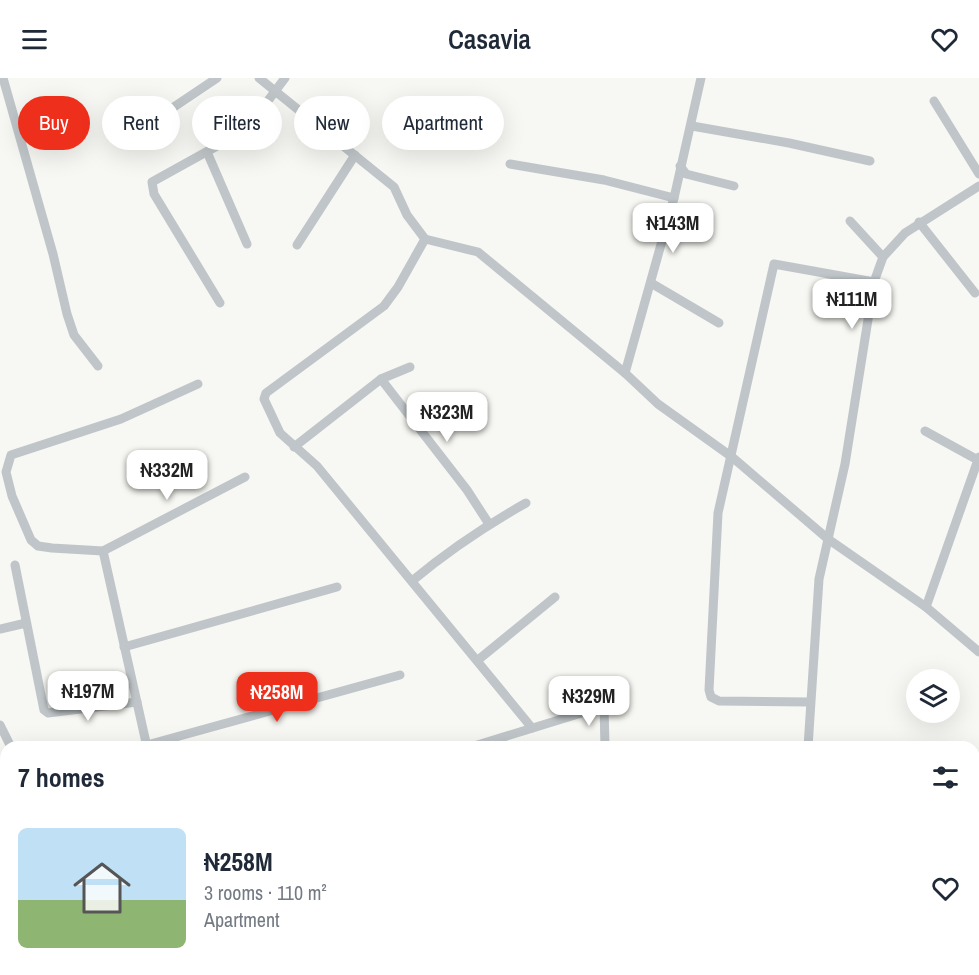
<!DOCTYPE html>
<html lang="en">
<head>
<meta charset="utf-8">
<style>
	:root { --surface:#fff; --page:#f2f2f3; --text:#1f2937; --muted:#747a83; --line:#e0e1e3; --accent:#ee2f1c }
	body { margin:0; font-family:"Archivo Narrow",sans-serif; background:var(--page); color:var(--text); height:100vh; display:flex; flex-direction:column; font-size:22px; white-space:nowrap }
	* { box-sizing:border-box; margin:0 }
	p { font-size:20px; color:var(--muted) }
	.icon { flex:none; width:33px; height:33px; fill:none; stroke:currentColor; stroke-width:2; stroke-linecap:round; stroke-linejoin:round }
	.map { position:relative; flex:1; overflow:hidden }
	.details { position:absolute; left:0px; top:663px; width:980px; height:234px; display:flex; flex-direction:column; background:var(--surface); border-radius:18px 18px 0 0; box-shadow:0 6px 24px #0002 }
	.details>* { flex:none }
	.guide { position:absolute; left:18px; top:18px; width:600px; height:54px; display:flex; gap:12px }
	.controls { position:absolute; left:906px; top:591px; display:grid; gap:12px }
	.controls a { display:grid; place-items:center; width:54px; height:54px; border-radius:50%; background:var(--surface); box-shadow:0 6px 24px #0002; font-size:30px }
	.price { position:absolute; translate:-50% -51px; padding:0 14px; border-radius:12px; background:#fff; color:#222; font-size:20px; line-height:39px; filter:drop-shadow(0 2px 3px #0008) }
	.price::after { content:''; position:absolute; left:50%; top:36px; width:18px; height:14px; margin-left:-9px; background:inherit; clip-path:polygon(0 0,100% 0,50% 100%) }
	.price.current { background:var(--accent); color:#fff }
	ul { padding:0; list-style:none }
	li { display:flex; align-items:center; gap:18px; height:150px; padding:0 18px }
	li+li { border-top:2px solid var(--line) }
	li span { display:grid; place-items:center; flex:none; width:168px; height:120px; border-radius:9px; color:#555 }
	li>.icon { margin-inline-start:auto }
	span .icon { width:72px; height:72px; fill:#fffc; stroke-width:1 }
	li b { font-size:26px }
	h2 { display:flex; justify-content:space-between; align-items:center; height:72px; padding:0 18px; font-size:26px }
	.tag { padding:0 21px; border-radius:27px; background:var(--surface); box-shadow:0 6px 24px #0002; font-size:21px; line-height:54px }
	.tag.current { background:var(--accent); color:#fff }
	header { display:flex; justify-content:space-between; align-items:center; height:78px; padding:0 18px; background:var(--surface); font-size:27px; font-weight:600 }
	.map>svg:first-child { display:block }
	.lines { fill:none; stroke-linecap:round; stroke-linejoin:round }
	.minor { stroke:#bfc5c8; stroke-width:9 }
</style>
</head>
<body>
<header><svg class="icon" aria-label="menu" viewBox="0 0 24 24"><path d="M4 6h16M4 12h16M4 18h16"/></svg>Casavia<svg class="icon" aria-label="heart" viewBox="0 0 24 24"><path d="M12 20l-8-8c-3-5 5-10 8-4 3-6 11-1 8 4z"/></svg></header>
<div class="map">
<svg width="979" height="897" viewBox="0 0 979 897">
	<rect width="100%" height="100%" fill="#f7f7f3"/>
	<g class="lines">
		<g class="minor">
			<polyline points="3,0 53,176 67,236 74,257 98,288"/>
			<polyline points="259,0 394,109 407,137 425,161 478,174 625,295 658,326 732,379 828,461 926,529 979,574"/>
			<polyline points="934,23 979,96"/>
			<polyline points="692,48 789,65 870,83"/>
			<polyline points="144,49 217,0"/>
			<polyline points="207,74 247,166"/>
			<polyline points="510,86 604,102 674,120"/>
			<polyline points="680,88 686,96 734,108"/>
			<polyline points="850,143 883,179"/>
			<polyline points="919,144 975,215"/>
			<polyline points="425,161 398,209 384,228 266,315 264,321 280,355 317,388 532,650"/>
			<polyline points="297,167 355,77"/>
			<polyline points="651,205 719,245"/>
			<polyline points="220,225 154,116 152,104 226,63 264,28 285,0"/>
			<polyline points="625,295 674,120 701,0"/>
			<polyline points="381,301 467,412 489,446"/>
			<polyline points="198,306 121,341 11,377 6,394 12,418 31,462 38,468 52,470 103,473 245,399"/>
			<polyline points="925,353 976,381"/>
			<polyline points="294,369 381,301 410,289"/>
			<polyline points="103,473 147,669"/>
			<polyline points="15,487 44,632 48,635 137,624"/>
			<path d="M412,503C448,473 485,448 526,425"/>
			<polyline points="926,529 979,379"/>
			<polyline points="0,551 26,545"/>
			<polyline points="124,569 337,509"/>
			<polyline points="478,582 555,519"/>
			<polyline points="810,624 719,623 711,619 709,612 718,435 774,186 874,204"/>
			<polyline points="0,647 11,669"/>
			<polyline points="147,667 400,597"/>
			<polyline points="471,669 604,628 605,669"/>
			<polyline points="808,669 819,501 845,386 874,204 883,179 905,155 979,108"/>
			<polyline points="974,699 979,692"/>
			<polyline points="974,710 979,732"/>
			<polyline points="82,891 85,897"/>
			<polyline points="173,891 175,897"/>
			<polyline points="222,891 224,897"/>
			<polyline points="431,891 432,897"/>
			<polyline points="552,891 553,897"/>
			<polyline points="621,891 621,897"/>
			<polyline points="720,891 721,897"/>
			<polyline points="942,891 944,897"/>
			<polyline points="260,897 277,891"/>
		</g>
	</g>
</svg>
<div class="controls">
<a><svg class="icon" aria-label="layers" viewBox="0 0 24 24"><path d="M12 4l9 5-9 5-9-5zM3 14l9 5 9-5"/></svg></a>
</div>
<b class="price" style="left:673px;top:176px">₦143M</b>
<b class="price" style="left:852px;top:252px">₦111M</b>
<b class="price" style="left:447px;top:365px">₦323M</b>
<b class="price" style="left:167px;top:423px">₦332M</b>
<b class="price" style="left:88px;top:644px">₦197M</b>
<b class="price current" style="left:277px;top:645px">₦258M</b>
<b class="price" style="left:589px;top:649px">₦329M</b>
<div class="guide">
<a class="tag current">Buy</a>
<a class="tag">Rent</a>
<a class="tag">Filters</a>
<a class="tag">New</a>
<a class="tag">Apartment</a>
</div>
<section class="details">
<h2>7 homes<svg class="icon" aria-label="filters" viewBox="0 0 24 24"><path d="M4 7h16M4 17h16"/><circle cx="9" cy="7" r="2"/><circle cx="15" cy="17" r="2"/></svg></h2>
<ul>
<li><span style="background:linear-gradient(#bfe0f5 60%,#8fb573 0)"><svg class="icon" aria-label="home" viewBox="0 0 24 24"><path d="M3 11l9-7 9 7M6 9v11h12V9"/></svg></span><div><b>₦258M</b><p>3 rooms · 110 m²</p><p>Apartment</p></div><svg class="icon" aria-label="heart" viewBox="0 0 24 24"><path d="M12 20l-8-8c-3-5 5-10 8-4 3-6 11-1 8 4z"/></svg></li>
</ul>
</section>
</div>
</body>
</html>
